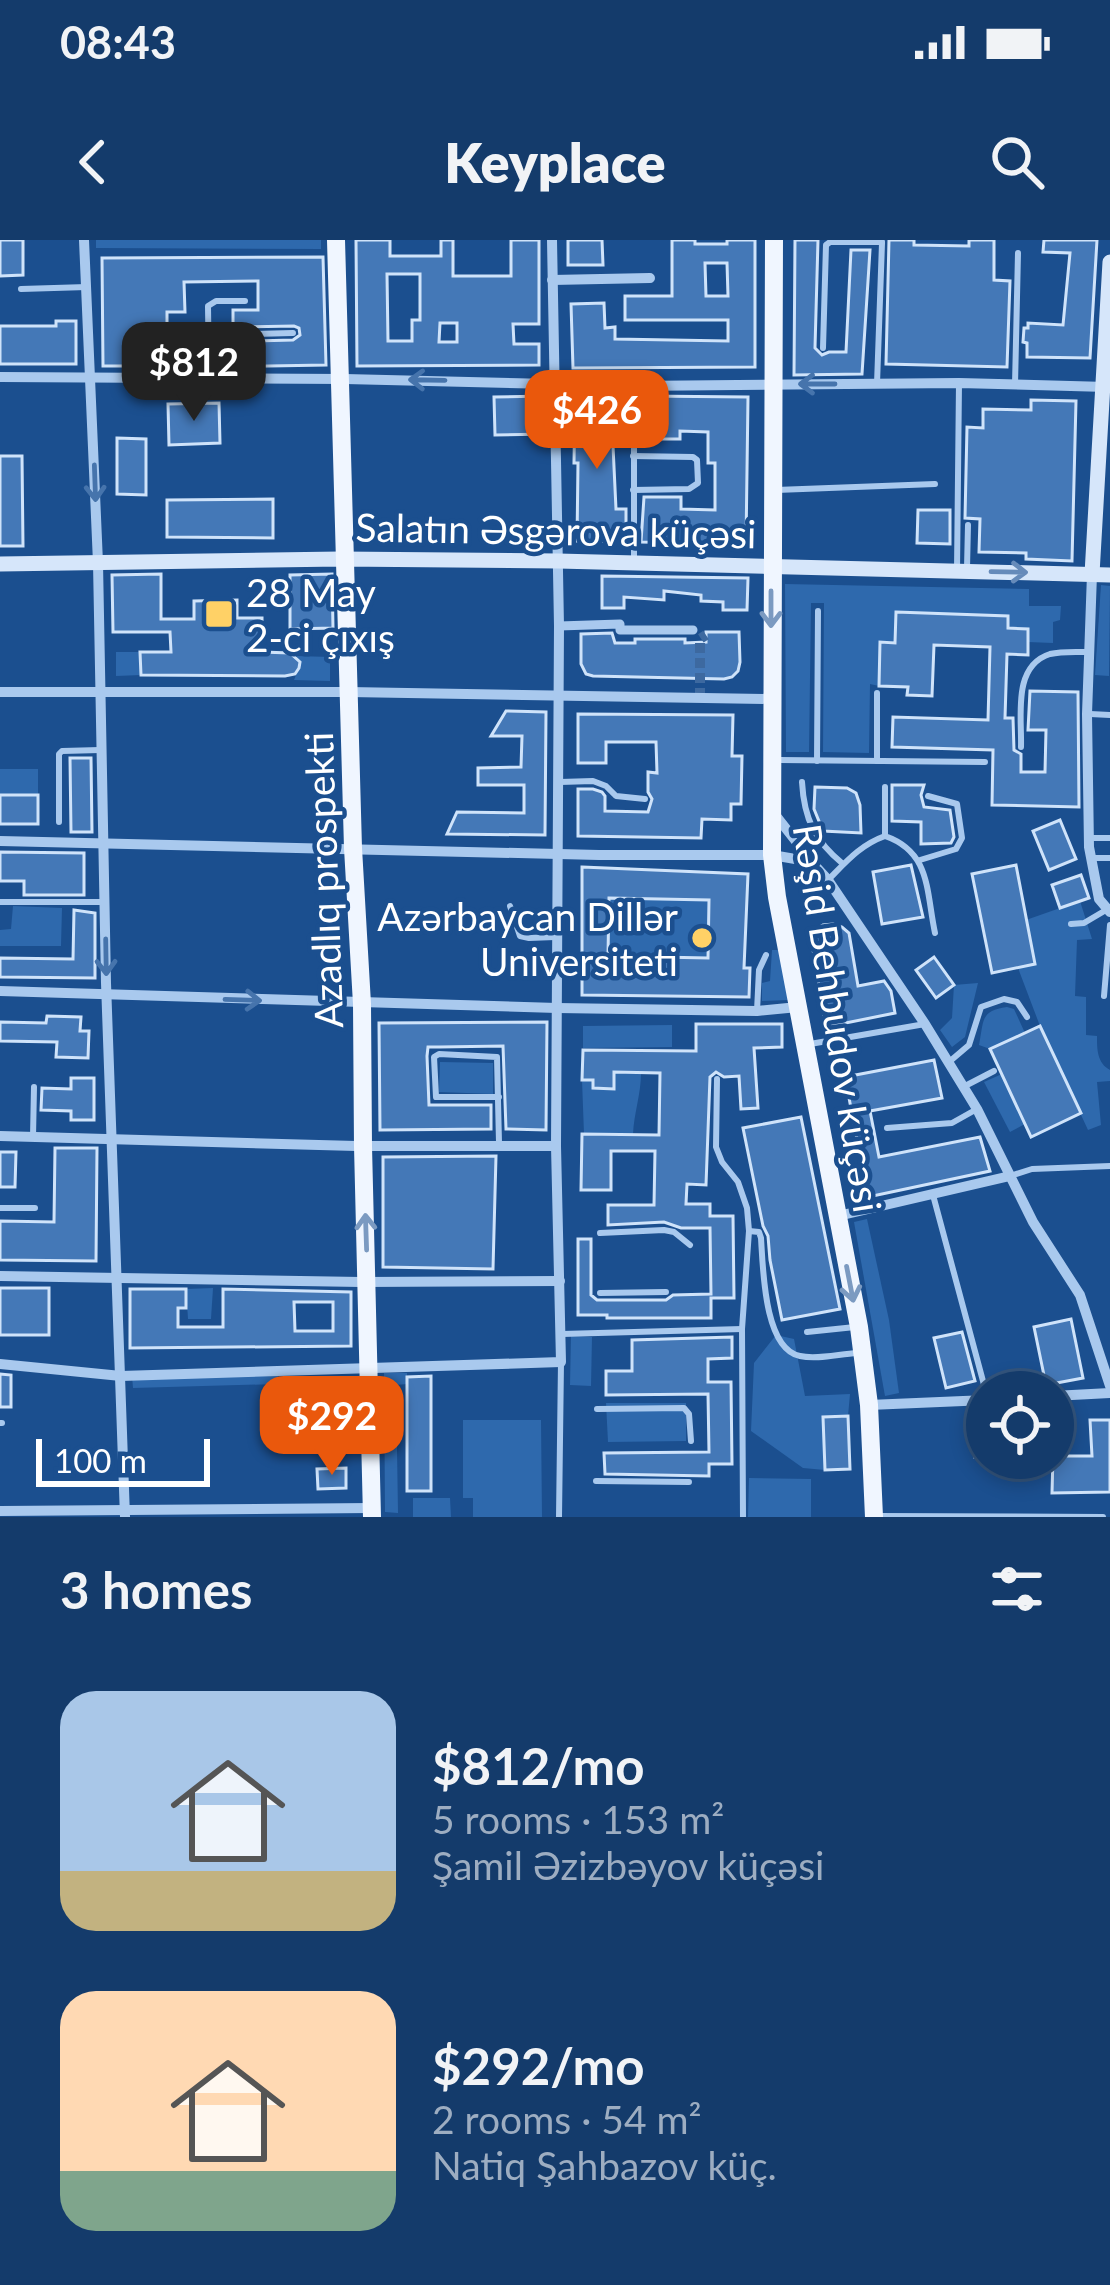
<!DOCTYPE html>
<html lang="en">
<head>
<meta charset="utf-8">
<style>
	:root { --surface:#143b6b; --page:#1d4271; --text:#f1f3f6; --muted:#9dadc1; --line:#33557e; --accent:#ea580c }
	body { margin:0; font-family:Lato,sans-serif; background:var(--page); color:var(--text); height:100vh; display:flex; flex-direction:column; font-size:45px; white-space:nowrap }
	* { box-sizing:border-box; margin:0 }
	p { font-size:39px; color:var(--muted) }
	.icon { flex:none; width:66px; height:66px; fill:none; stroke:currentColor; stroke-width:2; stroke-linecap:round; stroke-linejoin:round }
	.map { position:relative; height:1277px; overflow:hidden }
	.drawer { display:flex; flex-direction:column; background:var(--surface); flex:1 }
	.drawer>* { flex:none }
	.fabs { position:absolute; left:966px; top:1131px; display:grid; gap:24px }
	.fabs a { display:grid; place-items:center; width:108px; height:108px; border-radius:50%; background:var(--surface); box-shadow:0 6px 18px #0003,0 0 0 3px var(--line); font-size:60px }
	.scale { position:absolute; left:36px; bottom:30px; width:174px; box-sizing:border-box; padding-left:12px; border:6px solid #fff; border-top:0; font-size:33px; line-height:42px; white-space:nowrap; color:#fff; -webkit-text-stroke:9px #1b4f8f; paint-order:stroke }
	.price { position:absolute; translate:-50% -102px; padding:0 27px; border-radius:24px; background:var(--accent); color:#fff; font-size:39px; line-height:78px; filter:drop-shadow(0 3px 6px #0008) }
	.price::after { content:''; position:absolute; left:50%; top:72px; width:36px; height:27px; margin-left:-18px; background:inherit; clip-path:polygon(0 0,100% 0,50% 100%) }
	.price.on { background:#222; color:#fff }
	ul { padding:0; list-style:none }
	li { display:flex; align-items:center; gap:36px; height:300px; padding:0 60px }
	li span { display:grid; place-items:center; flex:none; width:336px; height:240px; border-radius:36px; color:#555 }
	li>.icon { margin-inline-start:auto }
	span .icon { width:144px; height:144px; fill:#fffc; stroke-width:1 }
	li b { font-size:51px }
	h2 { display:flex; justify-content:space-between; align-items:center; height:144px; padding:0 60px; font-size:51px }
	.status { display:flex; justify-content:space-between; align-items:center; height:84px; padding:0 60px; background:var(--surface); direction:ltr }
	.status svg { height:33px; fill:currentColor }
	header { display:flex; justify-content:space-between; align-items:center; height:156px; padding:0 60px; background:var(--surface); font-size:54px; font-weight:800 }
	.map>svg:first-child { display:block }
	.green { fill:#2e69ad }
	.building { fill:#4478b7; stroke:#cfe3fa; stroke-width:3; fill-rule:evenodd }
	.lines { fill:none; stroke-linecap:round; stroke-linejoin:round }
	.minor-tunnel { stroke:#3d69a0; stroke-width:10; stroke-dasharray:10 5; stroke-linecap:butt }
	.service { stroke:#a9c9ee; stroke-width:6 }
	.pedestrian { stroke:#a9c9ee; stroke-width:9 }
	.minor { stroke:#a9c9ee; stroke-width:10 }
	.secondary { stroke:#d6e6fa; stroke-width:15 }
	.primary { stroke:#f0f6ff; stroke-width:18 }
	.oneway { stroke:#4674ac }
	.oneway2 { stroke:#668bba }
	.oneway3 { stroke:#7b9ac1 }
	.poi-dot { fill:#ffd166; stroke:#1b4f8f; stroke-width:4.5 }
	.labels { text-anchor:middle; dominant-baseline:central; stroke-width:9; stroke-linejoin:round; paint-order:stroke }
	.street-label { font-size:39px; fill:#fff; stroke:#1b4f8f }
	.poi-label { font-size:39px; fill:#fff; stroke:#1b4f8f; text-anchor:start }
</style>
</head>
<body>
<div class="status"><b>08:43</b><svg viewBox="0 0 49 12"><path d="M0 12V9h3v3zM5 12V6h3v6zM10 12V3h3v9zM15 12V0h3v12zM26 1h20v11H26zM47 4h2v5h-2z"/></svg></div>
<header><svg class="icon" aria-label="back" viewBox="0 0 24 24"><path d="M15 5l-7 7 7 7"/></svg>Keyplace<svg class="icon" aria-label="search" viewBox="0 0 24 24"><circle cx="10" cy="10" r="6"/><path d="M15 15l6 6"/></svg></header>
<div class="map">
<svg width="1110" height="1277" viewBox="0 0 1110 1277">
	<rect width="100%" height="100%" fill="#1b4f8f"/>
	<g class="green">
		<polygon points="96,0 321,0 321,9 96,8"/>
		<polygon points="785,344 1029,349 1029,366 1061,366 1060,380 1053,382 1053,403 1028,402 1028,389 1008,388 1007,376 896,372 895,403 880,403 879,446 870,444 869,513 823,512 824,363 811,363 809,512 786,512"/>
		<polygon points="1101,345 1110,346 1109,436 1095,435"/>
		<polygon points="116,412 140,412 141,435 116,436"/>
		<polygon points="297,416 330,417 330,441 294,440 299,428"/>
		<rect x="0" y="529" width="38" height="26"/>
		<polygon points="609,658 709,660 708,718 608,716"/>
		<path d="M1080,661L1092,699L1077,700L1075,756L1086,757V795L1097,796C1097,809 1097,823 1110,830V841L1097,842L1101,885L1088,890L1040,786L1018,728L1035,724L1026,680Z"/>
		<polygon points="13,666 62,668 61,706 0,706 0,690 11,689"/>
		<polygon points="772,710 779,710 789,760 762,761 762,743 770,741"/>
		<polygon points="978,743 965,797 952,807 940,790 952,778 954,745"/>
		<path d="M1007,767L1014,769L1025,793L990,809L979,805C984,780 980,771 1007,767Z"/>
		<polygon points="672,785 672,807 583,808 583,786"/>
		<polygon points="440,822 493,823 493,854 439,852"/>
		<path d="M614,832L641,833C641,854 634,873 633,894H584L582,840H593L594,848L613,849Z"/>
		<polygon points="1002,834 1025,884 1010,892 984,842"/>
		<polygon points="867,979 889,1080 899,1153 885,1156 854,982"/>
		<polygon points="213,1048 211,1079 188,1079 186,1049"/>
		<polygon points="776,1095 794,1099 805,1156 850,1154 848,1176 823,1177 825,1230 803,1228 751,1191 754,1123"/>
		<polygon points="571,1096 592,1097 591,1146 570,1145"/>
		<polygon points="278,1133 278,1144 133,1148 132,1136"/>
		<polygon points="384,1133 407,1133 407,1144 396,1145 398,1273 385,1272"/>
		<polygon points="606,1163 686,1163 686,1201 608,1202"/>
		<polygon points="463,1180 541,1180 542,1277 473,1277 473,1258 463,1258"/>
		<polygon points="749,1238 811,1239 811,1277 748,1277"/>
		<polygon points="413,1258 450,1258 451,1277 413,1277"/>
	</g>
	<g class="building">
		<polygon points="0,0 23,0 23,35 0,36"/>
		<path d="M356,0H390V16H441V0H453V36H511V0H539V84H513L514,104H539V125L357,126ZM387,34H420V80H412V101H388ZM440,83H457V102H439Z"/>
		<polygon points="568,0 602,0 603,25 568,25"/>
		<path d="M672,0H695V4H727V0H755V127L573,128L571,64L604,63L605,88L615,87V99L728,101V80H625V56H672ZM705,23H727L728,56H706Z"/>
		<polygon points="795,0 818,0 815,108 822,115 829,112 846,112 851,10 870,10 862,134 794,135"/>
		<polygon points="889,0 914,0 914,5 969,6 969,0 994,0 994,40 1010,41 1007,127 886,124"/>
		<polygon points="1044,0 1097,0 1090,118 1027,117 1027,103 1023,102 1024,88 1028,88 1028,83 1063,85 1070,13 1043,12"/>
		<polygon points="323,17 326,125 216,127 216,102 293,100 300,95 299,88 294,86 233,87 233,70 258,70 258,41 184,42 185,72 167,72 167,96 190,96 191,126 103,126 102,18"/>
		<polygon points="56,81 76,81 76,124 0,124 0,86 56,86"/>
		<polygon points="545,156 546,194 495,195 494,157"/>
		<polygon points="643,156 748,157 746,304 641,302 644,257 681,257 681,269 715,270 715,223 708,223 708,192 680,191 680,199 642,199"/>
		<polygon points="575,159 623,160 623,187 606,187 606,206 613,206 616,269 626,269 626,302 577,301 578,223 574,223"/>
		<polygon points="1031,160 1076,161 1072,321 1026,319 1026,313 979,312 980,279 965,278 967,187 983,188 983,169 1031,170"/>
		<polygon points="219,163 220,203 169,205 168,164"/>
		<polygon points="117,198 146,199 146,255 117,254"/>
		<polygon points="0,216 22,216 23,306 0,306"/>
		<polygon points="273,259 273,298 167,297 167,260"/>
		<polygon points="918,270 950,270 950,304 917,303"/>
		<polygon points="161,334 161,379 194,379 194,361 237,360 237,378 262,378 262,412 290,413 300,422 299,428 295,434 285,436 141,435 140,412 171,412 170,392 113,392 112,335"/>
		<polygon points="332,334 333,388 290,389 290,335"/>
		<polygon points="602,336 748,338 747,370 723,370 723,362 701,361 701,355 664,351 664,360 624,357 624,368 602,368"/>
		<polygon points="896,372 1008,376 1008,388 1028,389 1028,415 1007,414 1005,478 1013,478 1014,510 1021,514 1021,532 1045,532 1046,490 1028,490 1030,451 1078,452 1079,567 992,565 993,510 892,507 893,477 988,480 990,407 934,405 932,456 907,455 908,447 879,446 880,402 895,403"/>
		<polygon points="706,392 739,392 740,422 738,431 732,437 724,439 593,436 586,434 581,424 581,394 612,393 615,403 635,403 635,399 685,399 685,403 706,402"/>
		<polygon points="506,471 546,472 545,595 447,594 457,572 524,573 524,545 478,545 478,528 521,527 522,496 491,496"/>
		<polygon points="578,474 733,475 732,516 742,516 741,564 731,564 731,580 702,579 701,598 578,596 578,549 593,549 602,552 605,556 605,571 648,572 652,559 648,552 648,532 657,533 656,502 606,502 606,523 578,523"/>
		<polygon points="70,518 91,518 92,592 71,592"/>
		<polygon points="892,545 924,545 921,555 924,567 950,570 954,597 951,603 921,604 921,582 892,581"/>
		<polygon points="815,547 847,548 856,553 860,565 861,593 823,591 814,569"/>
		<rect x="0" y="555" width="38" height="29"/>
		<polygon points="1060,580 1076,619 1049,630 1033,591"/>
		<polygon points="0,612 84,613 84,655 24,655 24,641 0,641"/>
		<polygon points="911,625 923,677 882,684 873,632"/>
		<polygon points="1016,625 1035,724 992,733 972,634"/>
		<path d="M582,627L748,634L744,728H750L749,757L582,755ZM609,658L709,660L708,718L608,716Z"/>
		<polygon points="1081,635 1089,658 1060,668 1052,645"/>
		<polygon points="74,670 95,673 95,738 0,737 0,718 73,719"/>
		<polygon points="833,684 842,687 849,693 858,746 884,741 891,751 895,773 826,787 811,698 815,690 823,685"/>
		<polygon points="934,717 954,745 936,758 916,730"/>
		<polygon points="47,776 81,777 80,791 89,791 88,818 56,817 57,802 0,801 0,782 46,783"/>
		<polygon points="547,782 546,890 506,889 503,806 439,807 428,807 427,816 429,865 491,865 491,889 380,890 379,783"/>
		<polygon points="696,784 782,784 782,807 754,808 758,868 741,869 739,836 724,837 716,832 710,837 706,945 687,944 686,964 710,964 710,976 733,976 734,1058 711,1058 711,1078 607,1078 607,1075 578,1075 578,999 591,999 591,1055 597,1060 666,1060 673,1055 711,1054 710,988 681,988 664,982 608,985 608,965 654,965 655,911 611,911 611,950 581,950 582,894 659,895 660,833 614,832 614,849 593,848 593,840 582,840 583,810 696,811"/>
		<polygon points="1040,786 1081,873 1031,897 990,809"/>
		<polygon points="934,820 942,858 870,871 879,917 980,897 990,931 868,957 845,837"/>
		<polygon points="71,838 94,838 94,880 71,880 71,871 41,870 42,848 71,849"/>
		<polygon points="801,877 840,1069 782,1080 770,1020 768,996 763,986 743,888"/>
		<polygon points="55,908 97,908 96,1021 0,1020 0,981 54,982"/>
		<polygon points="0,912 16,912 15,947 0,947"/>
		<polygon points="496,916 493,1029 383,1027 383,917"/>
		<rect x="0" y="1048" width="49" height="47"/>
		<path d="M130,1049H186V1068H178V1087H223V1049L351,1052V1106L130,1108ZM294,1062H333V1091H295Z"/>
		<polygon points="1071,1079 1083,1138 1046,1145 1034,1087"/>
		<polygon points="962,1092 975,1141 946,1148 934,1098"/>
		<polygon points="732,1097 732,1118 708,1119 708,1142 731,1142 732,1224 709,1224 709,1236 605,1234 604,1213 709,1212 708,1154 606,1155 606,1131 632,1131 632,1100"/>
		<polygon points="0,1134 11,1135 11,1167 0,1167"/>
		<polygon points="431,1136 431,1251 407,1251 407,1137"/>
		<polygon points="292,1146 338,1146 339,1163 351,1163 351,1192 302,1192 302,1178 292,1178"/>
		<polygon points="848,1176 850,1229 825,1230 823,1177"/>
		<polygon points="974,1180 987,1180 987,1216 975,1217"/>
		<polygon points="1090,1180 1110,1180 1110,1252 1052,1253 1053,1216 1092,1216"/>
		<polygon points="346,1228 346,1248 318,1249 317,1229"/>
	</g>
	<g class="lines">
		<polyline class="minor-tunnel" points="700,458 700,399 706,395"/>
		<g class="service">
			<polyline points="21,49 87,47"/>
			<polyline points="208,95 293,93"/>
			<polyline points="823,108 826,5 830,2 882,2"/>
			<polyline points="209,138 208,66 216,61 245,61"/>
			<polyline points="877,144 882,3"/>
			<polyline points="1015,145 1018,13"/>
			<polyline points="634,146 634,319"/>
			<polyline points="633,250 689,249 698,243 697,220 693,217 633,216"/>
			<polyline points="776,250 935,244"/>
			<polyline points="967,328 968,285"/>
			<polyline points="957,331 959,143"/>
			<polyline points="877,453 877,521"/>
			<polyline points="1090,474 1110,475"/>
			<path d="M1021,507C1022,477 1012,426 1050,414C1062,411 1076,412 1088,412"/>
			<polyline points="779,520 985,522"/>
			<polyline points="817,521 818,371"/>
			<polyline points="560,542 593,541 606,546 616,556 645,559"/>
			<path d="M802,542C804,579 815,601 843,624"/>
			<path d="M885,547V596C931,612 926,651 935,693"/>
			<polyline points="59,582 59,514 62,511 100,510"/>
			<polyline points="1088,598 1110,598"/>
			<polyline points="1094,618 1110,618"/>
			<polyline points="920,620 956,609 962,598 957,564 928,556"/>
			<path d="M828,640C846,622 860,605 885,596"/>
			<polyline points="0,662 104,662"/>
			<polyline points="510,666 520,696 529,698 555,697"/>
			<polyline points="1071,684 1084,683 1106,670"/>
			<polyline points="1104,756 1110,685"/>
			<polyline points="757,771 759,730 766,715"/>
			<polyline points="810,804 925,784"/>
			<polyline points="949,822 969,805 981,767 1004,759 1017,762 1027,777"/>
			<polyline points="717,839 716,907 722,922 738,942 747,968 749,991 742,1089 743,1277"/>
			<polyline points="965,846 994,831"/>
			<polyline points="887,888 952,883 977,869"/>
			<polyline points="33,897 34,847"/>
			<polyline points="499,903 497,817 439,814 434,817 436,857 499,857"/>
			<polyline points="1010,936 1032,929 1110,926"/>
			<polyline points="933,955 987,1156"/>
			<polyline points="0,968 35,968"/>
			<path d="M749,991L759,992L761,998C763,1028 764,1109 800,1116C817,1120 839,1114 857,1113"/>
			<polyline points="600,993 664,990 674,992 690,1005"/>
			<polyline points="600,1053 666,1052"/>
			<polyline points="807,1092 855,1087"/>
			<polyline points="562,1094 742,1089"/>
			<polyline points="597,1169 684,1168 689,1174 691,1201"/>
			<polyline points="0,1183 2,1183"/>
			<polyline points="596,1241 689,1242"/>
			<polyline points="877,1276 1103,1277"/>
			<polyline points="559,1277 561,1122"/>
		</g>
		<polyline class="pedestrian" points="559,386 620,384 620,390 693,390"/>
		<g class="minor">
			<polyline points="84,0 98,323 106,743 125,1277"/>
			<polyline points="552,40 650,38"/>
			<polyline points="0,137 345,139 634,146 959,143 1107,147"/>
			<polyline points="1092,334 1087,474 1089,607 1099,659 1110,672"/>
			<polyline points="0,452 349,452 771,459"/>
			<polyline points="773,572 813,623"/>
			<polyline points="0,601 599,615 772,615 801,620 817,628 828,640 925,784 977,869 1033,982 1080,1055 1110,1146"/>
			<polyline points="0,751 557,768 757,771 798,767"/>
			<polyline points="0,896 356,906 556,906"/>
			<polyline points="838,976 1010,936"/>
			<polyline points="0,1036 361,1042 560,1041"/>
			<polyline points="0,1124 121,1136 561,1122 556,906 559,386 552,0"/>
			<polyline points="1053,1156 1110,1153"/>
			<polyline points="869,1165 987,1160"/>
			<polyline points="0,1271 372,1268"/>
		</g>
		<g class="secondary">
			<polyline points="0,324 340,319 558,321 1110,335"/>
			<polyline points="1092,334 1110,22"/>
		</g>
		<g class="primary">
			<polyline points="336,0 353,608 362,764 363,906 372,1277"/>
			<polyline points="774,0 772,615 777,657 859,1087 869,1165 874,1277"/>
		</g>
	</g>
	<defs><path id="oneway-shaft" d="M-6 0H5M1.5-3L5.5 0L1.5 3" fill="none" stroke-width="1.6" stroke-linecap="round" stroke-linejoin="round" transform="scale(3)"/></defs>
	<g class="oneway">
		<use href="#oneway-shaft" transform="translate(427 140) rotate(-179)"/>
		<use href="#oneway-shaft" transform="translate(817 144) rotate(180)"/>
		<use href="#oneway-shaft" transform="translate(95 243) rotate(88)"/>
		<use href="#oneway-shaft" transform="translate(106 717) rotate(89)"/>
		<use href="#oneway-shaft" transform="translate(243 760) rotate(2)"/>
	</g>
	<use class="oneway2" href="#oneway-shaft" transform="translate(1009 332) rotate(1)"/>
	<g class="oneway3">
		<use href="#oneway-shaft" transform="translate(771 369) rotate(90)"/>
		<use href="#oneway-shaft" transform="translate(366 992) rotate(-92)"/>
		<use href="#oneway-shaft" transform="translate(850 1044) rotate(79)"/>
	</g>
	<g class="poi-dot">
		<rect x="204" y="359" width="30" height="30" rx="6"/>
		<circle cx="702" cy="698" r="12"/>
	</g>
	<g class="labels">
		<g class="street-label">
			<text transform="translate(556 290) rotate(1)">Salatın Əsgərova küçəsi</text>
			<text transform="translate(323 640) rotate(-92)">Azadlıq prospekti</text>
			<text transform="translate(838 778) rotate(81)">Rəşid Behbudov küçəsi</text>
		</g>
		<g class="poi-label">
			<text x="246" y="352">28 May<tspan x="246" dy="45">2-ci çıxış</tspan></text>
			<text x="678" y="676" text-anchor="end">Azərbaycan Dillər<tspan x="678" dy="45">Universiteti</tspan></text>
		</g>
	</g>
</svg>
<div class="fabs">
<a><svg class="icon" aria-label="locate" viewBox="0 0 24 24"><circle cx="12" cy="12" r="6"/><path d="M12 2v4M12 18v4M2 12h4M18 12h4"/></svg></a>
</div>
<div class="scale">100 m</div>
<b class="price on" style="left:194px;top:184px">$812</b>
<b class="price" style="left:597px;top:232px">$426</b>
<b class="price" style="left:332px;top:1238px">$292</b>
</div>
<section class="drawer">
<h2>3 homes<svg class="icon" aria-label="filters" viewBox="0 0 24 24"><path d="M4 7h16M4 17h16"/><circle cx="9" cy="7" r="2"/><circle cx="15" cy="17" r="2"/></svg></h2>
<ul>
<li><span style="background:linear-gradient(#a9c7e8 75%,#c2b280 0)"><svg class="icon" aria-label="home" viewBox="0 0 24 24"><path d="M3 11l9-7 9 7M6 9v11h12V9"/></svg></span><div><b>$812/mo</b><p>5 rooms · 153 m²</p><p>Şamil Əzizbəyov küçəsi</p></div></li>
<li><span style="background:linear-gradient(#ffd9b3 75%,#7fa58c 0)"><svg class="icon" aria-label="home" viewBox="0 0 24 24"><path d="M3 11l9-7 9 7M6 9v11h12V9"/></svg></span><div><b>$292/mo</b><p>2 rooms · 54 m²</p><p>Natiq Şahbazov küç.</p></div></li>
</ul>
</section>
</body>
</html>
